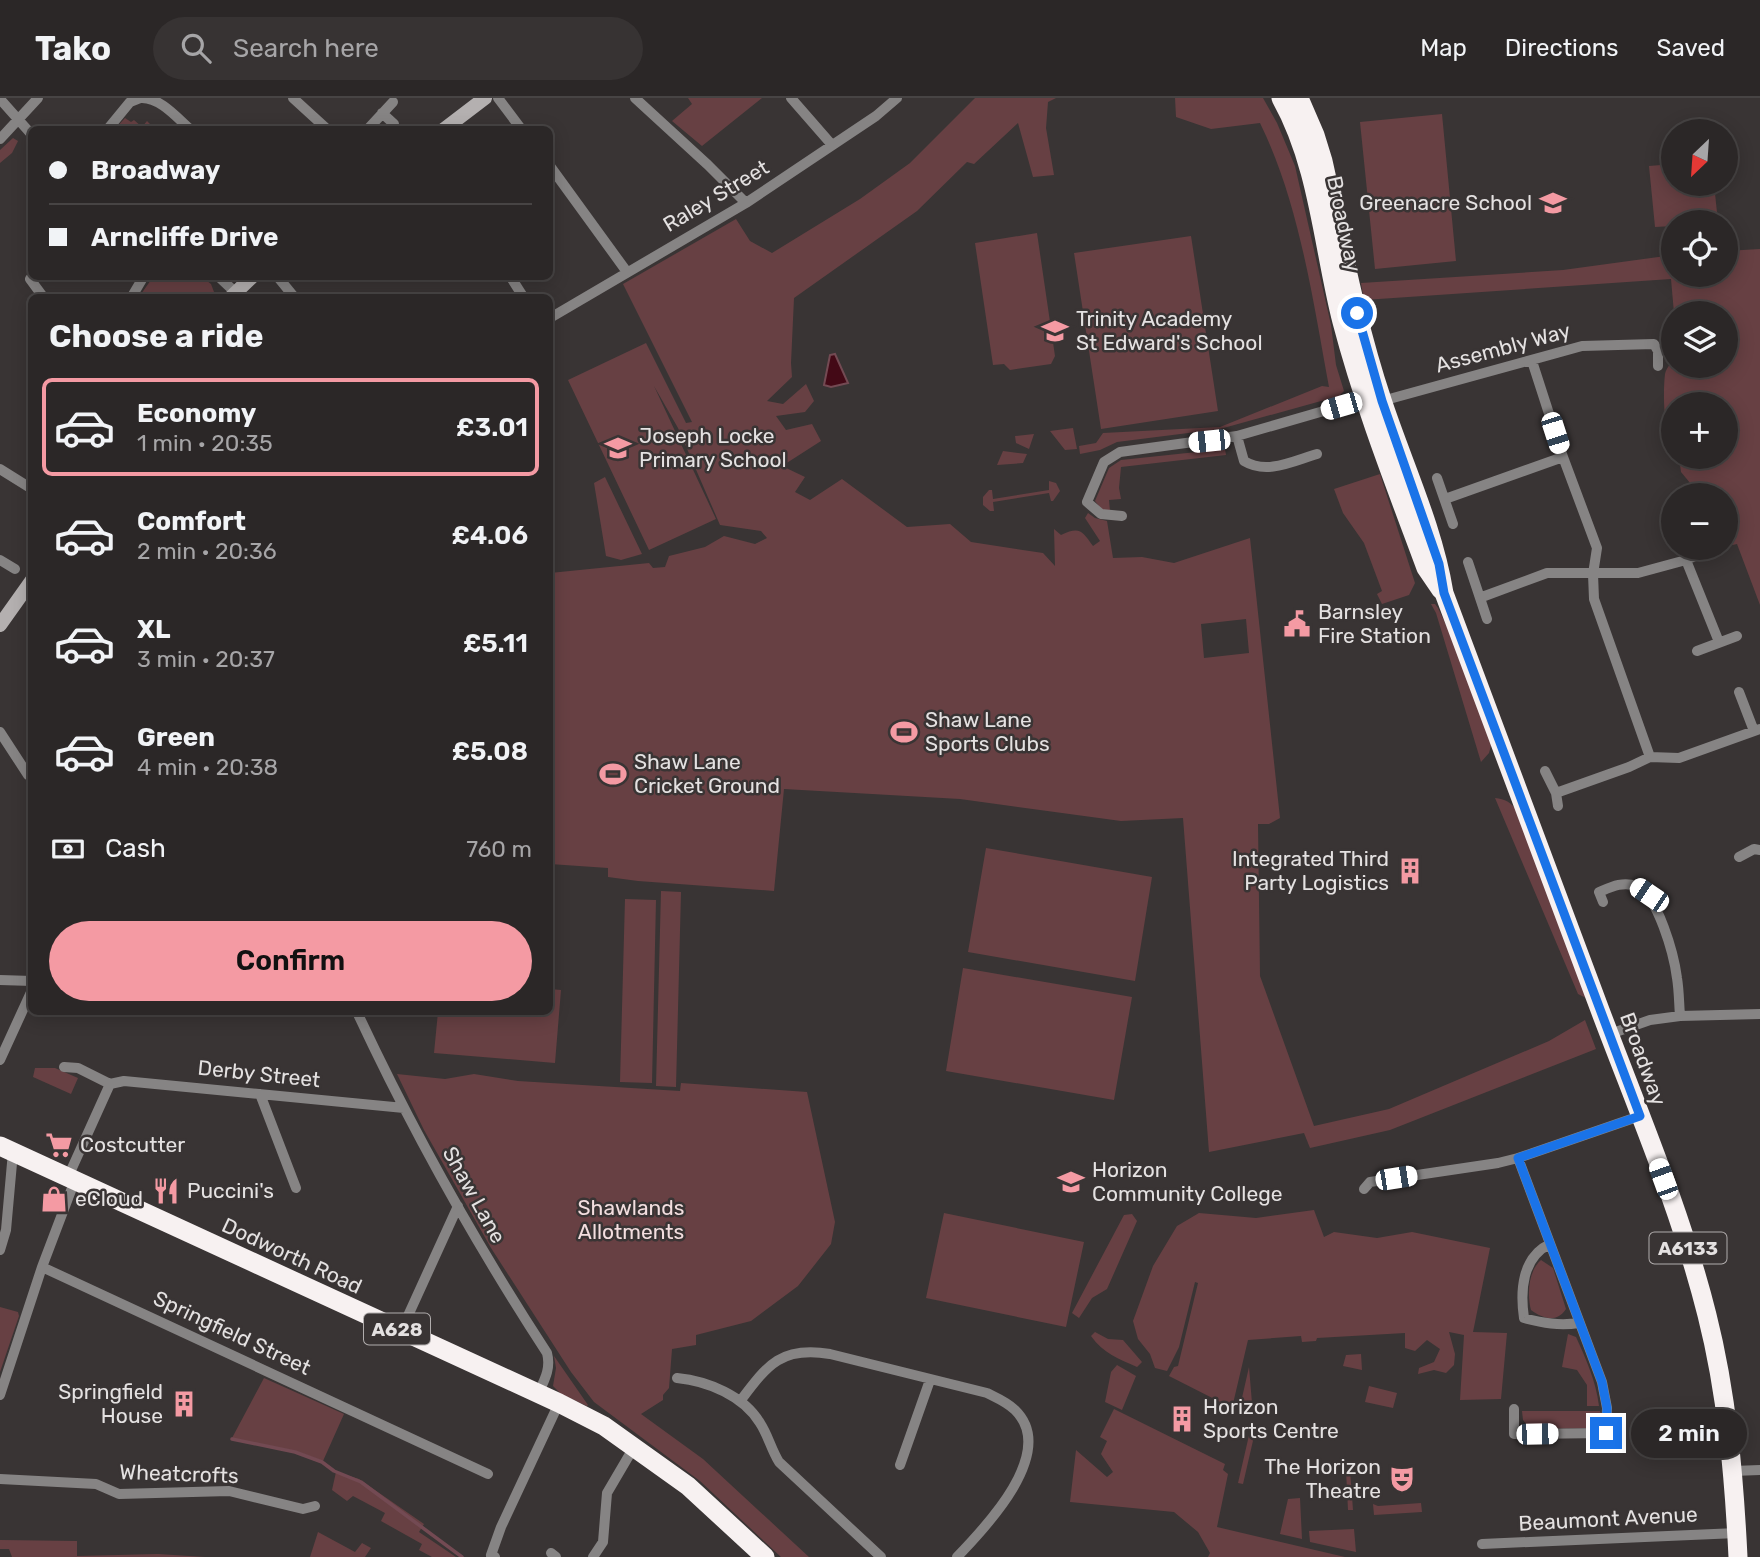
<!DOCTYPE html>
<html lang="en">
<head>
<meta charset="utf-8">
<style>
  body { margin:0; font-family:Rubik,sans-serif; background:#373333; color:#f1f3f6; height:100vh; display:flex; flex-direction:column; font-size:26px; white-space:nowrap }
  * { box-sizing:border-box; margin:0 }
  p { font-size:23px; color:#a6a5a7 }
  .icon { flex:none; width:38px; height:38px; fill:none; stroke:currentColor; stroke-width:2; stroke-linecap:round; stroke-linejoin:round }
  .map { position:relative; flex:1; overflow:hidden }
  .drawer { position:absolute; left:28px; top:196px; width:525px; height:721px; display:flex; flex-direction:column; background:#2b2727; border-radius:10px; box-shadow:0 4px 18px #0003,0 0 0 2px #474444 }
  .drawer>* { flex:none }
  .top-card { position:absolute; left:28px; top:28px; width:525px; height:154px; border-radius:10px; box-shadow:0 4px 18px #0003,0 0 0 2px #474444; display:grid; align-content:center; height:154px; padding:0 21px; background:#2b2727 }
  .needle { width:46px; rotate:205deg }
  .buttons { position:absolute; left:1661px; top:21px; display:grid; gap:14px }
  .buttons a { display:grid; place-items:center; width:77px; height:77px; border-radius:50%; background:#2b2727; box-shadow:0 4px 18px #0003,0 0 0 2px #474444; font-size:35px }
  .end { position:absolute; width:32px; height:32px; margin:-16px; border:9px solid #1a73e8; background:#fff; box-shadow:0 0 0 4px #fff }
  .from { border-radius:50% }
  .bubble { position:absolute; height:49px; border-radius:24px; background:#2b2727; box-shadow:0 4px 18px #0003,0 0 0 2px #474444; font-size:23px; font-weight:600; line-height:49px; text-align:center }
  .car { position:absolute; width:21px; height:42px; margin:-21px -10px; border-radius:9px; box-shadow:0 0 5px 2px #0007; background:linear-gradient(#fff 24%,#345 0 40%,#fff 0 76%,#345 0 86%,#fff 0) }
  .top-card b { display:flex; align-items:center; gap:24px; height:66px; font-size:26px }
  .top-card b+b { border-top:2px solid #474444 }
  .top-card i { width:18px; height:18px; background:#f1f3f6 }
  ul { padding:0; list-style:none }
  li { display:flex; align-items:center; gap:21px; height:98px; margin:0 14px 10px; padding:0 7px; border:4px solid transparent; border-radius:10px }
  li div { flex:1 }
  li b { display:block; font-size:26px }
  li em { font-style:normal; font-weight:600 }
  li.on { border-color:#f49aa3 }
  li>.icon { width:63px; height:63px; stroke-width:1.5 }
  h2 { padding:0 21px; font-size:32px; line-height:84px }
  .pay { display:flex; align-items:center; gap:18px; height:77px; padding:0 21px; font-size:26px }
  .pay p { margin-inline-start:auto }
  .cta { display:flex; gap:14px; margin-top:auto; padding:14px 21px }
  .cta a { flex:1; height:80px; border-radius:42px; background:#f49aa3; color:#111; font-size:28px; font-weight:600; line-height:80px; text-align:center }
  header { display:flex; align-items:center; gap:42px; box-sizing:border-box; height:98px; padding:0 35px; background:#2b2727; border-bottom:2px solid #474444 }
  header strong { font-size:33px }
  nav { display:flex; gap:38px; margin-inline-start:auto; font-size:24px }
  .search { width:490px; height:63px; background:#373333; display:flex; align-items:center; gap:18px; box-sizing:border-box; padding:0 24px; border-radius:38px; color:#a6a5a7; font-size:26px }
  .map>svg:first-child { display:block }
  .green { fill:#674043; fill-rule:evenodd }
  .water { fill:#430916; stroke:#734a53; stroke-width:2 }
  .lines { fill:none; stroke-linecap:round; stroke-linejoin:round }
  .stream { stroke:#734a53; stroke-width:3.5 }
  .street { stroke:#868484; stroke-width:10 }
  .secondary { stroke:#b4b0b0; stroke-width:14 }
  .highway { stroke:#f7f1f1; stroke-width:19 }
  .route { stroke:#1a73e8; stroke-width:9 }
  .labels { text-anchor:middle; stroke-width:5; stroke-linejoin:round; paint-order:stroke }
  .shield { fill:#393434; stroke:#b1adad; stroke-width:2 }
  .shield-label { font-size:19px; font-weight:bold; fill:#e4e1e1 }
  .street-label { font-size:21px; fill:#e4e1e1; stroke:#393434 }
  .poi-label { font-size:21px; fill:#e4e1e1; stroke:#393434; text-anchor:start }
  .park-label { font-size:21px; fill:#f3dedf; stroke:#393434 }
</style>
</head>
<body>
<header>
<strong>Tako</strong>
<div class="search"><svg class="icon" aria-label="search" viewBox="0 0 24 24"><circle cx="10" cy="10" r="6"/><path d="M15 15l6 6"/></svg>Search here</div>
<nav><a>Map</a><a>Directions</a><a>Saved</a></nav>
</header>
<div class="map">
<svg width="1760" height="1459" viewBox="0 0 1760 1459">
  <rect width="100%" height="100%" fill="#393434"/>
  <path class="green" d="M688 0H762L702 48 672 23 692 6Z
    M975 0H1056L1048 4 1046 30 1054 77 1033 79 1018 25 974 66 967 64 917 113 794 200 791 265 792 279 767 303 783 306 806 286 814 303 805 314 776 318 786 332 812 326 821 343 782 368 805 379 795 394 810 402 842 381 907 429 950 426 971 444 1043 455 1055 468 1054 431 1061 437C1080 428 1082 433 1093 448L1100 443 1085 420 1088 415 1095 420 1107 423 1113 460 1142 459 1174 465 1250 440 1280 720 1269 726H1258L1260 878 1314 1028 1389 1011 1549 943 1585 922 1596 951 1390 1032 1310 1050 1304 1035 1209 1054 1183 720 1121 723 960 701 784 691 774 793 638 783 608 779V770L550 766V475L649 465 653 470 665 469 669 458 705 449 724 438 755 446 767 440 761 433 720 427 678 330 654 288 716 421 649 452 568 282 646 245 686 325 692 324 623 186 736 121 750 143 772 155 860 101 910 65ZM1246 521 1249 555 1204 560 1201 526Z
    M1175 0H1263L1277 25 1295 68 1331 227 1336 267 1344 293 1339 298 1220 331 1117 344 1100 352 1080 356 1079 348 1096 345 1103 335 1220 329 1322 288 1329 289C1313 202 1299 104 1260 25L1211 31 1176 19Z
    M1442 16 1456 163 1375 171 1360 24Z
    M125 20 131 24 134 22 142 29 147 23 152 28 149 31H115Z
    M13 40 18 43 12 55 0 65V52Z
    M1673 66V86H1714L1718 124H1673V128L1655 129 1649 68Z
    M1037 135 1055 258 1051 266 1010 272 1004 266 993 267 975 145Z
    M1191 138 1218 313 1101 331 1074 155Z
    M1760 151V507L1737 446 1728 448 1726 441V397H1700L1681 374 1679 359H1726V306H1673V347C1663 332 1663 294 1665 276 1666 271 1670 266 1673 262V268H1726V215H1674L1671 181 1364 202 1361 185 1563 172 1673 157V177H1726V153Z
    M153 179H202L211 186 214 194 211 199H139Z
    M1073 330 1077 351 1065 352 1050 333Z
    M1034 336 1029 351 1016 345 1015 338Z
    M1225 351 1226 357 1121 369 1119 390 1121 401 1109 402 1110 413H1103L1095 403 1109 370 1121 362Z
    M1003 353 1027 356 1023 365 997 367Z
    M1380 376 1415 485 1409 497 1382 506 1377 496 1382 493 1364 445 1343 415 1334 391Z
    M605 379 642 456 621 462 606 458 594 385Z
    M1049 383 1056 385 1060 393 1053 403H1051L1049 395 993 404 994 413H990L983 407V399L989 392H992L993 401 1049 392Z
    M1431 506H1435L1438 510 1455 546 1492 644 1489 655 1481 664 1436 515Z
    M1495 700C1505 701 1511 704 1517 713L1590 902 1578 896Z
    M986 750 1152 779 1135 883 968 854Z
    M661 793 681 794 676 989 656 988Z
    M625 801 656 802 652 985 620 984Z
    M963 870 1132 899 1114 1002 946 973Z
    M550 891 561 892 555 965 434 955 438 914H550Z
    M35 970H55L78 980 71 996 33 979Z
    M397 976 445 981 474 976 518 983 680 993 681 985 807 994 835 1124 831 1146 798 1188 751 1223 696 1237V1247L672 1251 669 1290 663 1297V1302L641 1316 703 1361 809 1459H781L700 1383 594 1304 571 1274 491 1150 424 1032Z
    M1314 1112 1324 1139 1334 1134 1377 1140 1412 1134 1490 1150 1473 1234 1507 1235 1501 1301 1460 1302 1464 1237 1449 1234 1455 1256 1454 1267 1446 1275 1434 1272 1418 1276 1419 1270 1434 1264 1440 1251 1427 1242 1415 1253 1405 1250V1235L1317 1240 1316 1243 1302 1244 1301 1238 1248 1242 1232 1310 1169 1278 1174 1269 1178 1268 1198 1185 1195 1184 1179 1249 1167 1273 1155 1270 1150 1256 1138 1241 1133 1223 1153 1168 1177 1128 1199 1115 1256 1120Z
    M944 1115 1084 1144 1066 1229 926 1200Z
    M1132 1116 1137 1123 1107 1191 1092 1200 1079 1220 1072 1215 1124 1117Z
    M1541 1162 1553 1170 1566 1211C1557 1225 1543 1221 1531 1212 1527 1197 1528 1173 1541 1162Z
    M0 1209 18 1214 19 1218 0 1274Z
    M1095 1234 1108 1241 1123 1242 1142 1264 1137 1269C1119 1261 1103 1255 1091 1238Z
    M1568 1236 1576 1239C1586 1261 1596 1283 1599 1308H1587V1287L1577 1272 1562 1269Z
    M1361 1256 1362 1272 1343 1268 1346 1257Z
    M554 1258 588 1307 587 1308 561 1296 553 1288 556 1270Z
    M1117 1267 1136 1278 1122 1312 1105 1304 1111 1274Z
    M1249 1269 1253 1317 1239 1313Z
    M264 1280 344 1316 323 1363 296 1353 232 1340Z
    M1369 1288 1397 1295 1393 1310 1365 1304Z
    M1114 1311 1225 1366 1223 1372 1228 1376 1217 1429 1345 1459H1208L1210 1455 1198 1434 1174 1414 1070 1404 1076 1352 1107 1379 1113 1374 1101 1356 1107 1343 1100 1339Z
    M1522 1313H1600C1604 1322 1599 1325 1593 1330L1530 1331 1523 1322Z
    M1250 1333 1255 1334 1243 1386 1238 1385Z
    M1346 1372H1350L1353 1412H1348Z
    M336 1374 359 1381 424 1426 419 1434 456 1459H432L419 1452 422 1446 381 1423 385 1415 353 1398 347 1403 332 1392Z
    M1300 1400 1302 1441 1280 1436 1288 1401Z
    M1421 1405 1422 1414 1374 1417 1373 1406 1378 1408Z
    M1354 1431 1356 1454 1310 1444 1309 1433Z
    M318 1434 355 1454 362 1445 371 1450 365 1459H310Z
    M0 1442 77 1443V1458L158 1456 205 1459H12L9 1451H0Z"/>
  <path class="water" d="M835 256 848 285 831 289 824 287 830 257Z"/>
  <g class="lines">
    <path class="stream" d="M232 1341 295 1354 322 1364 334 1373 361 1384 462 1459"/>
    <path class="street" d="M142 0C161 0 177 20 191 32
      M293 0 328 32
      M498 0 522 32
      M635 0 708 67 746 105
      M791 0 832 47
      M0 1 32 37
      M382 15 394 26
      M107 32 130 4 140 0
      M367 32 393 4
      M0 41 38 0
      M550 68 627 174
      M32 178 30 181 44 200
      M218 178 235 194
      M277 178 295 200
      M510 178 524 200
      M131 200 144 178
      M396 200V199
      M550 220 746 105 876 18 897 0
      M1532 263 1563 359 1597 450 1593 476 1594 501 1650 659
      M1237 338 1244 363C1267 377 1293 363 1317 356
      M0 371 32 391
      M1437 380 1453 426
      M1445 401 1563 359
      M1122 418 1101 416 1087 404 1104 364 1120 354 1237 338 1341 308 1382 303 1582 248 1654 246 1658 253V268
      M0 462 15 471
      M1686 462 1719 544
      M1468 464 1487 521
      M1482 499 1547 475H1638L1686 462 1714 450
      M1697 553 1737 538
      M1739 594 1754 633
      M0 634 28 677 32 679
      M1545 673 1556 695 1558 708
      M1556 695 1629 669 1650 659 1679 660 1760 631
      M1739 759 1754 751 1760 752
      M1603 804 1599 794C1611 789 1623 783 1636 788 1658 797 1674 857 1677 880 1679 892 1679 905 1680 918
      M0 882 32 883
      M357 914C412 1032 476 1146 547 1255 551 1270 545 1281 538 1296
      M1610 936 1650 922 1680 918 1760 916
      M0 962 32 892
      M64 969 78 970 110 986
      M110 986 124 983 404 1010
      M260 996 296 1090
      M68 1079 110 986
      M75 1082 42 1169 488 1376
      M1364 1091 1370 1084 1498 1065 1518 1060 1640 1018
      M1550 1146C1522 1159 1520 1193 1524 1220 1543 1225 1559 1228 1579 1225
      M0 1152 6 1132 13 1054
      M401 1233 458 1108
      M677 1280C708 1283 744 1298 760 1325 768 1337 771 1351 779 1364L881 1459
      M0 1297 42 1169
      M741 1302C768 1266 782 1248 830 1256L987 1295C997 1300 1007 1304 1015 1312 1058 1354 986 1429 957 1459
      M1514 1311V1336L1606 1335 1607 1310 1602 1284 1518 1060
      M900 1367 930 1282
      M1733 1373 1760 1372
      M0 1381 96 1386 119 1396 229 1393 303 1411 315 1408
      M1482 1446 1737 1435
      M551 1455 556 1459
      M495 1459 491 1457 501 1429 559 1305
      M593 1459 603 1444 607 1395 634 1349"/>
    <path class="secondary" d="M443 32 485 0
      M230 200 253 178
      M0 527 32 482"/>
    <path class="highway" d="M1281 0C1319 68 1323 150 1342 224 1364 308 1396 389 1426 470L1441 492
      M1299 0 1315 37 1323 63C1341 143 1356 224 1382 302 1403 366 1433 428 1444 495 1495 634 1549 773 1600 912 1638 1013 1681 1113 1707 1217 1727 1296 1734 1378 1738 1459
      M0 1048 559 1305 604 1328 688 1388 765 1459"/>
  </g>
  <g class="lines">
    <path class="route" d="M1357 215 1382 303 1439 466 1444 495 1640 1018 1518 1060 1602 1284 1607 1310 1606 1335"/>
  </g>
  <defs>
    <g id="school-bare" transform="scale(2.1)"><path d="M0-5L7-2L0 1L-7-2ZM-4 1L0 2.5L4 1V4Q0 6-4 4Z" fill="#f49aa3" stroke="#393434" stroke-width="2.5" paint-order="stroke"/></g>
    <g id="civic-bare" transform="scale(2.1)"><path d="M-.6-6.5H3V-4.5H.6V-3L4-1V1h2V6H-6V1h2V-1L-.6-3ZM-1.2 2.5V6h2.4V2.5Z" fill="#f49aa3" stroke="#393434" stroke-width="2.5" paint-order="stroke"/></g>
    <g id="stadium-bare" transform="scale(2.1)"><path d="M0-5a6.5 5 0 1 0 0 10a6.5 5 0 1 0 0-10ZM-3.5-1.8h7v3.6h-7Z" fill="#f49aa3" stroke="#393434" stroke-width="2.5" paint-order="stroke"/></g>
    <g id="building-bare" transform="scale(2.1)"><path d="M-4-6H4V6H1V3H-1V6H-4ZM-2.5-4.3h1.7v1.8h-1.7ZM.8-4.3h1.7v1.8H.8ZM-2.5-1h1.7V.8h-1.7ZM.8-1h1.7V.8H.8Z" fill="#f49aa3" stroke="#393434" stroke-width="2.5" paint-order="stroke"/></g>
    <g id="supermarket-bare" transform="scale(2.1)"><path d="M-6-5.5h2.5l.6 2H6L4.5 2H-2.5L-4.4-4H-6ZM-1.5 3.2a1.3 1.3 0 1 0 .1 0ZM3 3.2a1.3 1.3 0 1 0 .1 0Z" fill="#f49aa3" stroke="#393434" stroke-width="2.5" paint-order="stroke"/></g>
    <g id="restaurant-bare" transform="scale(2.1)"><path d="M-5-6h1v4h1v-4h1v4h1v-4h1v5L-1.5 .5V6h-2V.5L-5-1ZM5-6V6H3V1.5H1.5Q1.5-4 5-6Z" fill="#f49aa3" stroke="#393434" stroke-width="2.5" paint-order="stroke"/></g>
    <g id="shop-bare" transform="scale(2.1)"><path d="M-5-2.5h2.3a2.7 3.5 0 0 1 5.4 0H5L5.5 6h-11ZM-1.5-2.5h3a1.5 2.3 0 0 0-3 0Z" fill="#f49aa3" stroke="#393434" stroke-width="2.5" paint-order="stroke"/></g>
    <g id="theatre-bare" transform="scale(2.1)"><path d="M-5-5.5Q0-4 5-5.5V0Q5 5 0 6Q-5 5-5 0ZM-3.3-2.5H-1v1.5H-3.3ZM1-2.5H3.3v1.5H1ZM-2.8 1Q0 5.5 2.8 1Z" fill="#f49aa3" stroke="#393434" stroke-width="2.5" paint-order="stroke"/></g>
  </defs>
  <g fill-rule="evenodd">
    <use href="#school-bare" x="1553" y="105"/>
    <use href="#school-bare" x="1055" y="233"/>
    <use href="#school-bare" x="618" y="350"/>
    <use href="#civic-bare" x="1297" y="526"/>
    <use href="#stadium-bare" x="904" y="634"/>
    <use href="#stadium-bare" x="613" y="676"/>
    <use href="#building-bare" x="1410" y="773"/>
    <use href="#supermarket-bare" x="59" y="1047"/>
    <use href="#school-bare" x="1071" y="1084"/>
    <use href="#restaurant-bare" x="166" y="1093"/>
    <use href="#shop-bare" x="54" y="1101"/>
    <use href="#building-bare" x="184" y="1306"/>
    <use href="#building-bare" x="1182" y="1321"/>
    <use href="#theatre-bare" x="1402" y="1381"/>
  </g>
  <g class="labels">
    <g class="shield">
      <rect x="1649.5" y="1134.5" width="77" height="31" rx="5"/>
      <rect x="364" y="1215.5" width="66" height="31" rx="5"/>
    </g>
    <g class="shield-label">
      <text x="1688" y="1157">A6133</text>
      <text x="397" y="1238">A628</text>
    </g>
    <g class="street-label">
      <text transform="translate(716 98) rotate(-31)" y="7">Raley Street</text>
      <text transform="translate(1344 126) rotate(78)" y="7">Broadway</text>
      <text transform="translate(1503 250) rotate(-15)" y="7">Assembly Way</text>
      <text transform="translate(1643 961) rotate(70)" y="7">Broadway</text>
      <text transform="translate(259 976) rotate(6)" y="7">Derby Street</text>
      <text transform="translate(474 1097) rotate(61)" y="7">Shaw Lane</text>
      <text transform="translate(292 1158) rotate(25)" y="7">Dodworth Road</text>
      <text transform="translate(232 1235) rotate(25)" y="7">Springfield Street</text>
      <text transform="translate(179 1376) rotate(2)" y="7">Wheatcrofts</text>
      <text transform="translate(1608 1421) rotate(-3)" y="7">Beaumont Avenue</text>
    </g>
    <g class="poi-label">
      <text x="1532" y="112" text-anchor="end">Greenacre School</text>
      <text x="1076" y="228">Trinity Academy<tspan x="1076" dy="24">St Edward's School</tspan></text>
      <text x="639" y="345">Joseph Locke<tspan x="639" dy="24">Primary School</tspan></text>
      <text x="1318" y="521">Barnsley<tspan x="1318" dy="24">Fire Station</tspan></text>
      <text x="925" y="629">Shaw Lane<tspan x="925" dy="24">Sports Clubs</tspan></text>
      <text x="634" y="671">Shaw Lane<tspan x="634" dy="24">Cricket Ground</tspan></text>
      <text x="1389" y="768" text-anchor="end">Integrated Third<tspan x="1389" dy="24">Party Logistics</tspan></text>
      <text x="80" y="1054">Costcutter</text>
      <text x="1092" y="1079">Horizon<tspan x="1092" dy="24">Community College</tspan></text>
      <text x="187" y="1100">Puccini's</text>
      <text x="75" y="1108">eCloud</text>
      <text x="163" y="1301" text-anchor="end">Springfield<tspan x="163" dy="24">House</tspan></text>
      <text x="1203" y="1316">Horizon<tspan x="1203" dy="24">Sports Centre</tspan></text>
      <text x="1381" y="1376" text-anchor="end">The Horizon<tspan x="1381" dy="24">Theatre</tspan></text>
    </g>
    <g class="park-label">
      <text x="631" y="1117">Shawlands<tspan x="631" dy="24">Allotments</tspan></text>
    </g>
  </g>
</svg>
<div class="buttons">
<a><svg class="needle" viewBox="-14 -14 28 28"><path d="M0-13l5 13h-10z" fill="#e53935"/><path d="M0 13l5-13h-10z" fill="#a6a5a7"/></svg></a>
<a><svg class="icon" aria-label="locate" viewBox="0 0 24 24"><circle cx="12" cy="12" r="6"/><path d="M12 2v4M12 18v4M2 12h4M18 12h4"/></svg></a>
<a><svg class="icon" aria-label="layers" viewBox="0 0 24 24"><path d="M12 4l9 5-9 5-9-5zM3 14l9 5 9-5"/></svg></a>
<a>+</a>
<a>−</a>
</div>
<i class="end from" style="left:1357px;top:215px"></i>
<i class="end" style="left:1606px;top:1335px"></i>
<div class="bubble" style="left:1631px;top:1311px;width:116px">2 min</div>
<i class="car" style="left:1341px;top:308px;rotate:254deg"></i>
<i class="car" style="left:1555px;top:335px;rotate:162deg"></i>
<i class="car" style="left:1209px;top:343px;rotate:264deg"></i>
<i class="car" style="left:1649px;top:797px;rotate:304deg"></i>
<i class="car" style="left:1396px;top:1080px;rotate:81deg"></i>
<i class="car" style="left:1663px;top:1081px;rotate:340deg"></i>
<i class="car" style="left:1537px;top:1336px;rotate:89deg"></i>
<div class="top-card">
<b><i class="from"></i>Broadway</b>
<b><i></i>Arncliffe Drive</b>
</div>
<section class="drawer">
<h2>Choose a ride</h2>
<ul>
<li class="on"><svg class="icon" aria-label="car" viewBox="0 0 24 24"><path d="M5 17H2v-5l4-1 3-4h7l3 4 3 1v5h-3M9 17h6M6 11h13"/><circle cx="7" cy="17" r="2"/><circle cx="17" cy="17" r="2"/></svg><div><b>Economy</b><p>1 min · 20:35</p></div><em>£3.01</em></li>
<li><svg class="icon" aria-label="car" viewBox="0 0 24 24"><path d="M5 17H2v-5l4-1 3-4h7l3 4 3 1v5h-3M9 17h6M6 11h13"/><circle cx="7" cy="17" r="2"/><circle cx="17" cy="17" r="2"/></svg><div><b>Comfort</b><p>2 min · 20:36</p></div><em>£4.06</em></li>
<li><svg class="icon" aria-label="car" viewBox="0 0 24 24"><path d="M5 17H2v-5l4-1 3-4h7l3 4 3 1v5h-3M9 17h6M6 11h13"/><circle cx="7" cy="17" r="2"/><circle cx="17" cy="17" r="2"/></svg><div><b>XL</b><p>3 min · 20:37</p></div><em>£5.11</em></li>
<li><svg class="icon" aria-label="car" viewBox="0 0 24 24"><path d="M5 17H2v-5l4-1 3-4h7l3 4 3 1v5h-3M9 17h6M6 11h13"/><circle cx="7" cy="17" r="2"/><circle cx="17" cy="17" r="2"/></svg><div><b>Green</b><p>4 min · 20:38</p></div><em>£5.08</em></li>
</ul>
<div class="pay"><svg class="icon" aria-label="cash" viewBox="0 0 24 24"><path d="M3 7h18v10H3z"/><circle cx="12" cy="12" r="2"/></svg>Cash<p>760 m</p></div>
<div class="cta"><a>Confirm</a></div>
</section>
</div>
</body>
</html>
